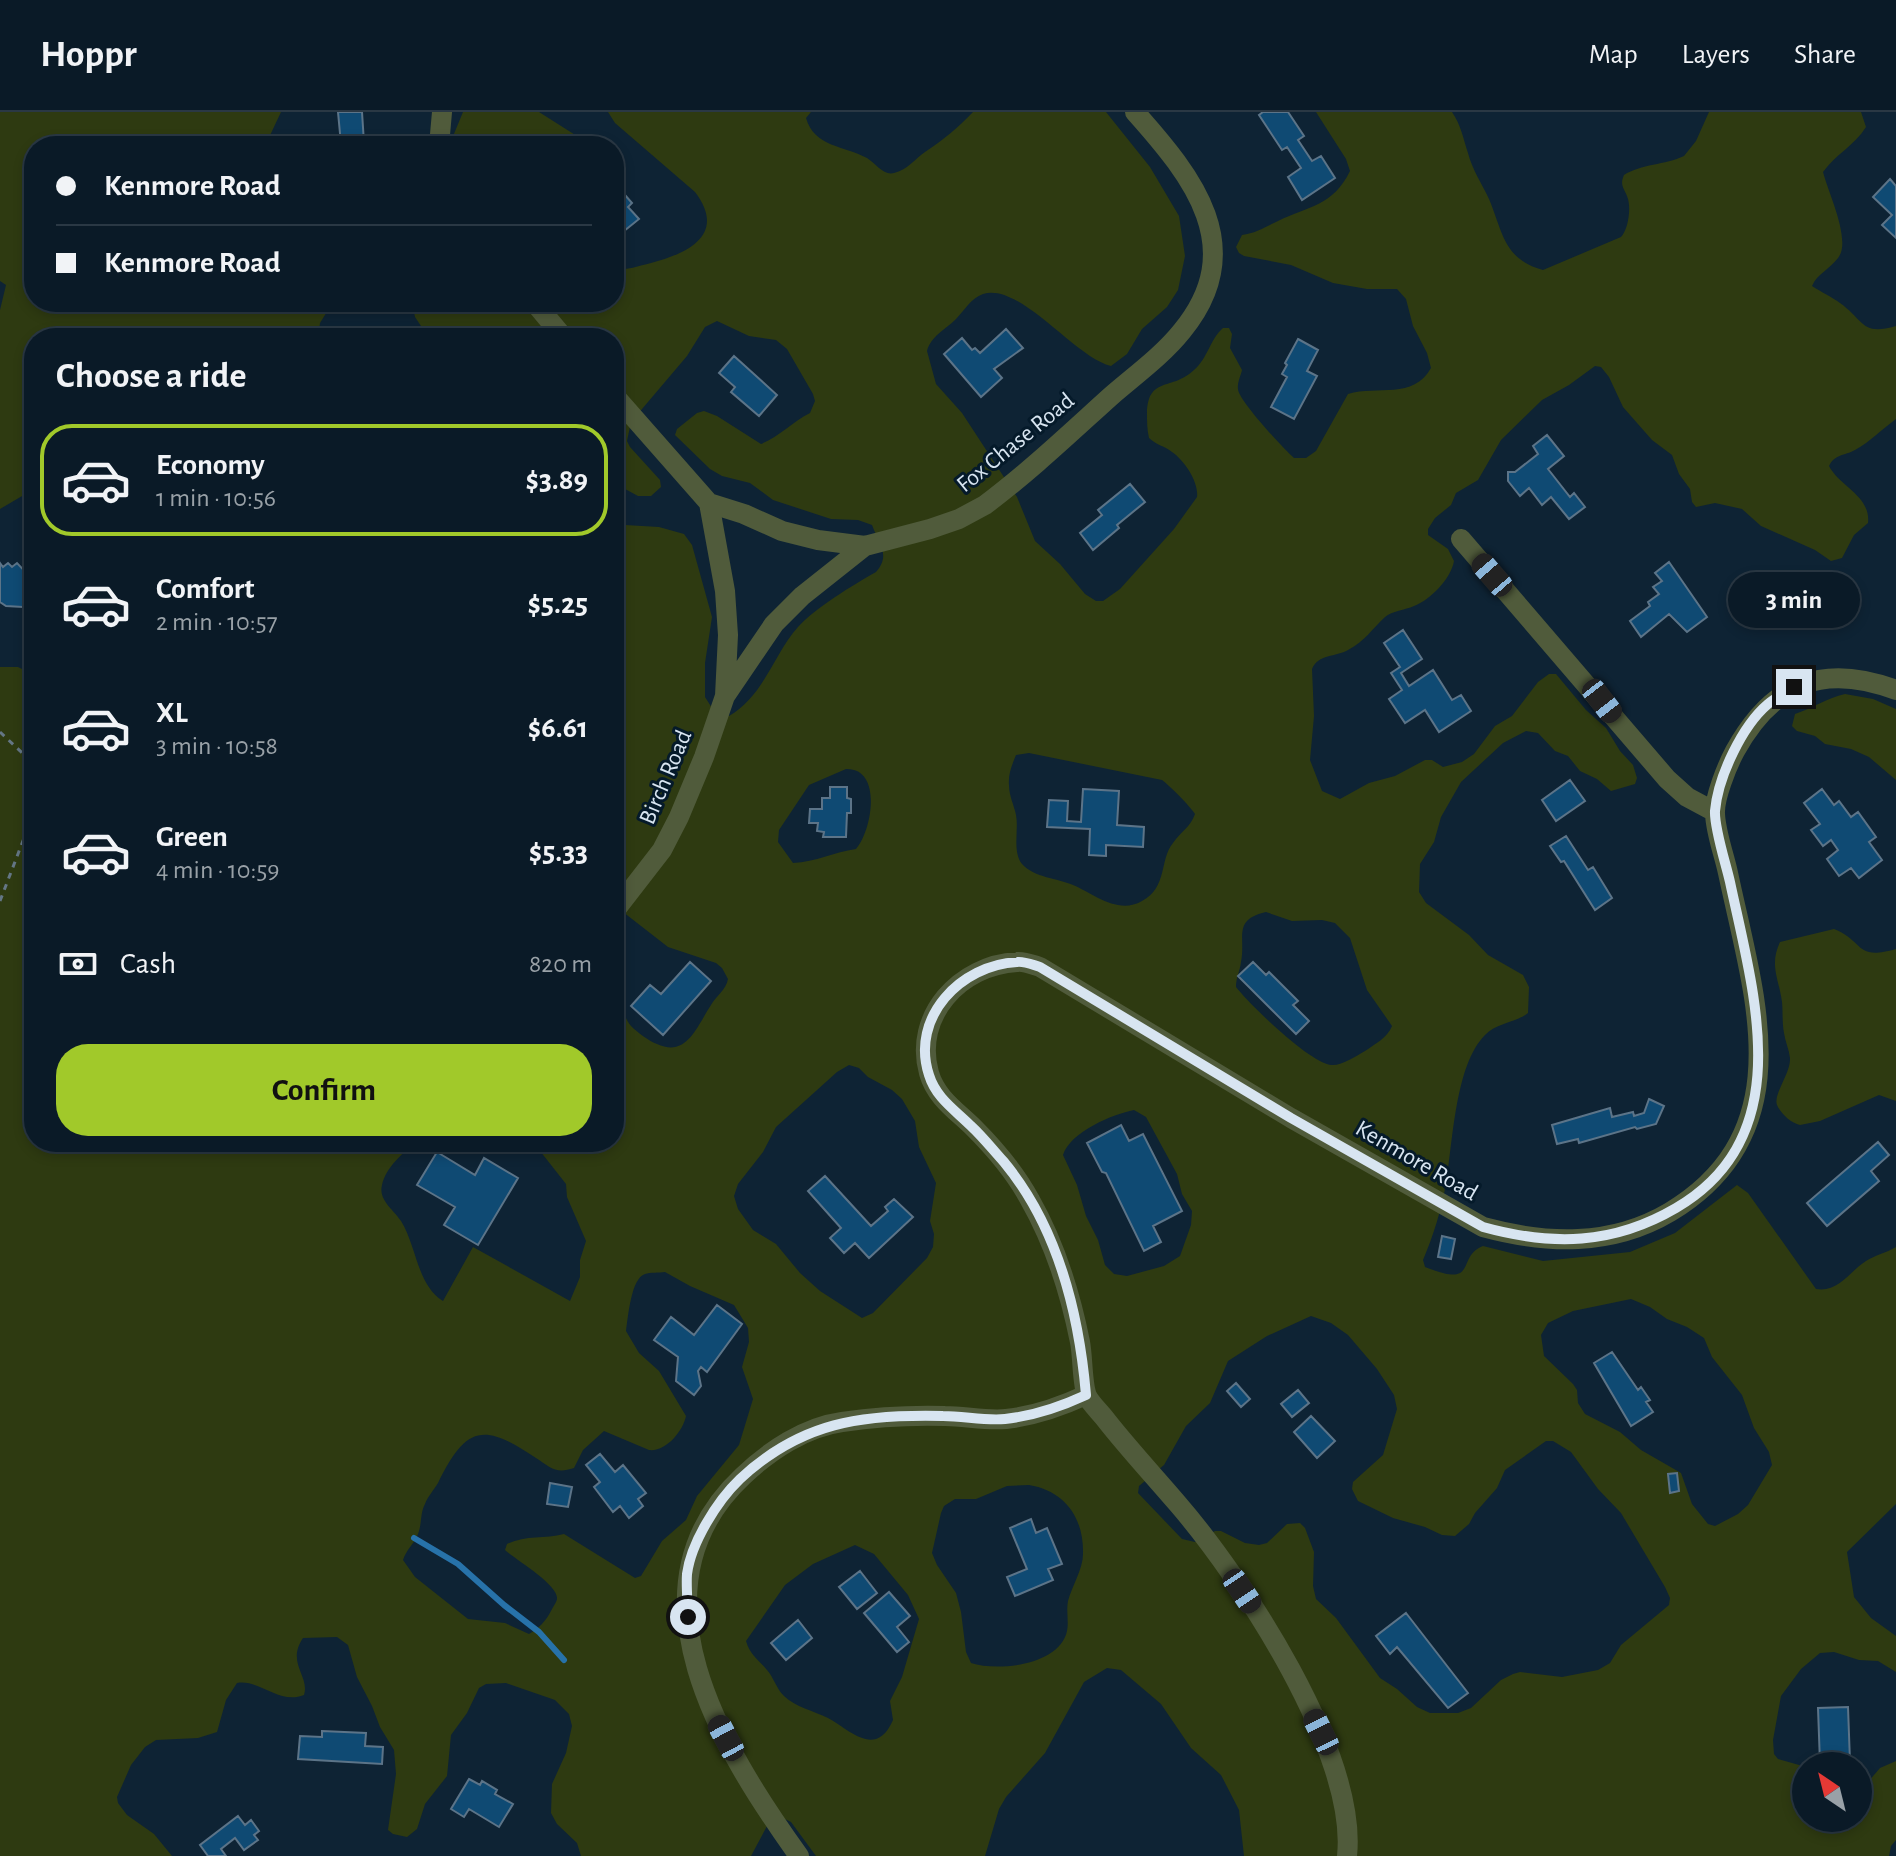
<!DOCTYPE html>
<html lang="en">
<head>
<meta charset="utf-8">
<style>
  body { margin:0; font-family:"Alegreya Sans",sans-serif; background:#13232f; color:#f1f3f6; height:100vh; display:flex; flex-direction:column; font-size:30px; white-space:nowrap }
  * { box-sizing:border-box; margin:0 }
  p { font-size:26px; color:#99a1a7 }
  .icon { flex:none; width:44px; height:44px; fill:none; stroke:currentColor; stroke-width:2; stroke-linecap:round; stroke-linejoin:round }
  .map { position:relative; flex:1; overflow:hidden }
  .side { position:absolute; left:24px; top:216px; width:600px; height:824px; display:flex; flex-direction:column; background:#0a1a27; border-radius:32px; box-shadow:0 4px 12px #0003,0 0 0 2px #2a3844 }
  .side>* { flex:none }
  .top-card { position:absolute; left:24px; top:24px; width:600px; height:176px; border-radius:32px; box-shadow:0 4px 12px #0003,0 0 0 2px #2a3844; display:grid; align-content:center; height:176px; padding:0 32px; background:#0a1a27 }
  .needle { width:52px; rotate:325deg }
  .buttons { position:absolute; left:1792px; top:1640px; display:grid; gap:16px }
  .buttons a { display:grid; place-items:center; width:80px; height:80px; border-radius:50%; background:#0a1a27; box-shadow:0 4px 12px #0003,0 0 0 2px #2a3844; font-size:40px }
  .end { position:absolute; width:36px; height:36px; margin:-18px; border:10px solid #d8e5f1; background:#111; box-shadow:0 0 0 4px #111 }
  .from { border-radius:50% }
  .bubble { position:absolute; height:56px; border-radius:28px; background:#0a1a27; box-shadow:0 4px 12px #0003,0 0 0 2px #2a3844; font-size:26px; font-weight:700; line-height:56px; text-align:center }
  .car { position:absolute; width:24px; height:48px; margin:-24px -12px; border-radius:10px; box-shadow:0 0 6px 2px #0007; background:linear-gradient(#222 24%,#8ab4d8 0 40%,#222 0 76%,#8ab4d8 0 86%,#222 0) }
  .top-card b { display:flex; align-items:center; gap:28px; height:76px; font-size:30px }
  .top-card b+b { border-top:2px solid #2a3844 }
  .top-card i { width:20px; height:20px; background:#f1f3f6 }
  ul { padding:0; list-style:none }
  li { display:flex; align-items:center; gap:24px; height:112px; margin:0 16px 12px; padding:0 16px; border:4px solid transparent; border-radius:32px }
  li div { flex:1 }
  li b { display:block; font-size:30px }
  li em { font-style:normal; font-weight:700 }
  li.selected { border-color:#a1c92a }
  li>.icon { width:72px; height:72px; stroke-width:1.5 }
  h2 { padding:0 32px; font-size:36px; line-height:96px }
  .pay { display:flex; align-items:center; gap:20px; height:88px; padding:0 32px; font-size:30px }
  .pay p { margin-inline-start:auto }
  .cta { display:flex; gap:16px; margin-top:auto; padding:16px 32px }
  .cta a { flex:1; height:92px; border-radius:32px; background:#a1c92a; color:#111; font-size:32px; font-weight:700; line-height:92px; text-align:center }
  header { display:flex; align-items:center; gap:48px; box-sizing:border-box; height:112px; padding:0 40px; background:#0a1a27; border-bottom:2px solid #2a3844 }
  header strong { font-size:38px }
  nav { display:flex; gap:44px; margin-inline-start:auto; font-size:28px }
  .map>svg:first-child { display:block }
  .green { fill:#2e3a11; fill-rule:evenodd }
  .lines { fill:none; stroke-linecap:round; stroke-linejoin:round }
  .stream { stroke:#2772a9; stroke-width:6 }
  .building { fill:#0f4a73; stroke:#5c7488; stroke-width:2 }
  .path { stroke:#647685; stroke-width:3; stroke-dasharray:6 6; stroke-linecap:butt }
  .street { stroke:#505b3b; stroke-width:20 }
  .route { stroke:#d8e5f1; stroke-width:10 }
  .labels { text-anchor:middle; stroke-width:6; stroke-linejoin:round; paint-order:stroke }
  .street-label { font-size:24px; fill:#d8e5f1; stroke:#051a2a }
</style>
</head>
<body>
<header>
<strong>Hoppr</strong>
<nav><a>Map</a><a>Layers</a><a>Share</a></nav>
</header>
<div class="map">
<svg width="1896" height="1744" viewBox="0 0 1896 1744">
  <rect width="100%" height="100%" fill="#0e2334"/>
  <path class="green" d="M0 0H281L265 34H34V190H333L320 211 318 226H34V377L0 397V198L6 173 0 169Z
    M463 0H539L580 26 577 34H449Z
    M608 0H811L806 6C814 35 845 34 867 46 875 51 884 64 894 61 907 58 915 47 925 40 943 28 958 16 973 0H1106L1150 55 1179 104 1185 144 1178 178 1167 195 1142 217 1127 242 1111 254C1075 246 1020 170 983 182 971 186 964 199 956 207 945 218 931 224 927 239L936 272 962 301 1017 385 1035 429 1060 452 1085 482 1096 489H1103L1120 477 1174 417 1197 385C1199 370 1184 348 1172 340 1165 334 1156 333 1149 326 1147 318 1147 309 1147 301 1148 264 1172 279 1194 258 1208 246 1210 227 1223 216H1229L1232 222 1230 236 1242 258C1241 263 1237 271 1238 277 1238 288 1284 337 1294 346H1306L1316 339 1348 282C1378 273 1413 288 1431 256L1427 241 1413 214 1406 187 1397 177H1367L1333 171 1291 153 1244 144 1239 141 1236 135 1242 123C1256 121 1265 115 1278 109 1309 94 1333 94 1350 59L1346 47 1316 0H1452C1461 13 1463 26 1468 41 1472 57 1482 72 1489 87 1503 120 1503 147 1543 158L1621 125C1628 118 1631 98 1628 87 1625 77 1619 74 1624 63 1641 52 1665 53 1684 44L1696 29 1709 0H1861L1866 15C1854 34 1836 42 1823 60 1828 80 1852 129 1838 146 1830 157 1817 162 1812 174 1821 180 1832 185 1840 191 1865 209 1861 224 1896 214V307C1882 317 1870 330 1855 338 1844 344 1835 342 1829 354 1840 375 1871 384 1868 411L1854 423 1842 446 1831 449 1815 438 1761 414 1742 397 1715 391 1696 395 1692 390 1690 377 1679 362 1672 343 1652 328 1623 295 1609 265 1601 255 1595 254 1569 273 1542 288 1501 328 1478 368 1456 381 1451 393 1435 406 1428 417V423L1448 437 1454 449C1451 467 1430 488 1414 494 1405 498 1392 499 1385 505 1372 517 1365 529 1348 538 1336 545 1318 542 1312 557L1314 604 1310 648 1322 679 1340 687 1369 671 1395 664 1425 648H1432L1443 655 1462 650 1474 642 1495 614 1512 604 1538 570 1549 562H1556L1586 598 1606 616 1620 639 1633 653 1637 666 1635 672 1611 679 1597 667 1580 659 1568 644 1555 639 1538 621 1526 619 1503 631 1461 670 1441 705 1434 730 1420 752 1419 780 1426 791 1469 823 1488 843 1523 863 1529 875 1528 901C1515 911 1496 911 1485 923 1455 953 1453 1030 1446 1071 1442 1096 1433 1125 1423 1148L1425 1155C1480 1177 1455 1145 1483 1134L1543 1149 1630 1140 1675 1121 1737 1073 1748 1081 1816 1177C1838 1181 1850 1159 1866 1149 1875 1143 1886 1141 1896 1135V1392L1847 1440 1854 1485 1871 1506 1896 1524V1560L1878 1549 1859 1548 1834 1540 1820 1541 1801 1557 1781 1584 1773 1628 1774 1642 1778 1647 1806 1655V1706H1858V1678L1862 1677 1880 1656 1896 1649V1728L1891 1734 1889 1744H1244L1239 1698 1221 1663 1191 1636 1161 1592 1121 1558 1107 1556 1084 1570 1045 1641 1006 1685 999 1697 985 1744H816L791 1710 785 1707 767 1714 751 1744H581L577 1731 557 1712 551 1701 552 1672 566 1641 572 1614 569 1602 555 1588 506 1571 486 1572 479 1576 467 1601 451 1623 447 1664 425 1692 417 1717 407 1725 393 1722 388 1718 396 1662 394 1638 380 1615 372 1594 357 1565 348 1533 337 1525 303 1526C286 1551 310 1564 304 1583 279 1593 260 1567 237 1571L226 1588 217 1620 198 1626 156 1628 145 1635 131 1653 117 1685 118 1691 127 1703 154 1722 172 1744H0V555H18L34 563V1030H416C403 1041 386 1055 382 1073 378 1088 394 1098 401 1109 417 1135 417 1173 443 1189L473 1135 570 1189 580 1165V1148L586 1129 567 1085 566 1072 533 1030H614V867C622 881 620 901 631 914 638 921 649 929 657 932 687 946 697 914 711 893 716 884 726 878 728 867L722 856 716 851 668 835 614 793V460L621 437 614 427V414L625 413 659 415 684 422 692 433 712 505 705 551V585L712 596 729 604C764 584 773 543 798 515 815 496 853 473 876 460 891 443 879 432 872 413L858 408 831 407 773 388 750 371 722 364 710 357 675 323 677 317 697 301 704 299 717 304 761 332C779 325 792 310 810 301L815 289 813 282 787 237 776 228 749 224 717 209 705 215 687 244 631 310 627 329 630 335 660 368 661 375 651 384H638L614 371V226H429L415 205 412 190H614V158C627 158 639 154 651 151 689 141 727 122 695 80L615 11ZM1029 641 1162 668C1170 674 1190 694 1195 702 1190 716 1181 719 1173 731 1159 748 1168 775 1142 789 1118 803 1094 782 1073 773 1057 766 1035 766 1022 752 1012 739 1019 718 1016 703 1014 693 1009 684 1009 673 1008 662 1012 653 1016 643ZM846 657C883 656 872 719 856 737 834 740 816 750 793 751L778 730 779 718 809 673ZM1266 800 1292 809 1322 808 1335 811 1350 826 1367 878 1392 914C1388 925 1374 933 1365 939 1356 944 1342 954 1331 953 1309 950 1250 893 1236 875 1236 865 1240 859 1241 850 1246 825 1232 808 1266 800ZM849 953 859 956 868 965 892 978 902 987 915 1009 919 1035 936 1071 930 1109 934 1122 933 1135 927 1146 873 1201 862 1206 820 1179 800 1161 776 1132 753 1118 738 1097 734 1084 738 1072 763 1040 776 1015 837 960ZM1134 998 1146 1005 1177 1062 1182 1082 1192 1099 1191 1113 1180 1144 1164 1154 1127 1164 1114 1162 1105 1153 1098 1128 1086 1104 1077 1073 1063 1043C1070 1020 1113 1002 1134 998ZM665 1160 690 1174 734 1193 748 1216 749 1230 742 1255 753 1287 739 1333 697 1384 686 1408 662 1429 641 1464 635 1466 564 1422C545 1427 525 1423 507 1432L505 1438C516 1448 559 1473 557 1487 557 1489 552 1497 551 1499 545 1510 539 1516 529 1522L505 1511 468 1507 415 1465 403 1448C406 1438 414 1432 418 1422 422 1412 420 1401 425 1392 428 1384 434 1378 438 1371 466 1314 483 1310 536 1346 551 1356 556 1362 574 1356L583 1338 604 1319 649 1338C666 1340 683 1319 686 1304L659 1259 639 1241 626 1219C628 1206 631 1166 645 1162 650 1160 659 1161 665 1160ZM1631 1187 1650 1195 1667 1207 1687 1215 1704 1226 1712 1245 1742 1283 1754 1316 1769 1340 1772 1353 1748 1393 1738 1402 1715 1414 1708 1412 1692 1392 1681 1361 1641 1338 1620 1320 1585 1302 1578 1291 1577 1278 1573 1272 1544 1244 1541 1223 1548 1211 1573 1199ZM1311 1204 1331 1211 1348 1223 1377 1257 1394 1283 1397 1297 1383 1343 1353 1370 1352 1377 1358 1389 1393 1406 1425 1415 1442 1423 1455 1424 1469 1412 1475 1401 1497 1376 1505 1358 1546 1329H1553L1571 1340 1598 1377 1621 1401 1665 1475 1670 1486 1669 1493 1621 1533 1610 1551 1598 1558 1562 1565 1520 1560 1513 1562 1501 1568 1471 1596 1458 1601H1430L1417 1595 1397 1577 1380 1566 1336 1506 1316 1487 1313 1474 1314 1440 1305 1416 1300 1411 1287 1412 1267 1431 1259 1433 1245 1431 1221 1419H1215L1195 1430 1182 1427 1138 1381 1139 1374 1164 1353 1186 1314 1210 1291 1228 1249 1267 1224ZM1029 1373C1065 1379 1084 1406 1083 1442 1083 1457 1072 1474 1068 1489 1066 1499 1069 1509 1067 1519 1060 1553 998 1560 971 1551L966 1540 961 1500 956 1481 937 1453 932 1441 941 1401 944 1394 955 1387H976L1007 1374ZM855 1433 874 1442 908 1483 919 1507 902 1565 890 1589 893 1608C876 1647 850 1618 828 1606 814 1599 795 1595 784 1584 776 1576 774 1566 767 1558 758 1547 750 1543 746 1529L785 1473 813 1452Z
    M1845 582 1873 587 1896 597V668L1869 645 1851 637 1825 632 1815 624 1797 619 1792 614 1795 602C1813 596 1827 586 1845 582Z
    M1834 817C1865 829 1854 849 1896 837V989L1879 983 1820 1009 1800 1013C1791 1011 1781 1002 1777 993 1773 982 1791 961 1790 946 1789 937 1785 929 1784 921 1782 911 1783 900 1782 890 1779 867 1769 853 1780 830Z"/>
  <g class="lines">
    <path class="stream" d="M414 1426 458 1452 504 1493 539 1520 564 1548"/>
  </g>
  <path class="building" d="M338 0H362L364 31 341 32Z
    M1263 0H1288L1304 24 1298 28 1312 49 1321 44 1335 66 1302 88 1288 65 1301 56 1287 35 1282 38 1259 3Z
    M1890 67 1896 74V126L1882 113 1892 103 1873 85Z
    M618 75 632 91 628 95 639 107 619 123 614 117V79Z
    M1006 217 1023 236 994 257 1002 266 981 285 944 242 962 226 972 238 975 236 980 241Z
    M1298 227 1318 238 1307 259 1317 264 1294 307 1271 295 1287 265 1282 262 1287 253 1285 251Z
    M734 244 777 283 759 304 731 280 735 275 719 261Z
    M1547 323 1564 344 1548 357 1570 385 1574 381 1585 395 1569 407 1551 385 1542 393 1529 376 1520 384 1508 369V360H1515L1538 342 1533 334Z
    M1130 372 1145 390 1117 413 1119 416 1093 438 1080 421 1102 403 1098 398Z
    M1669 450 1707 505 1687 520 1669 502 1641 525 1630 509 1650 494 1648 490 1659 482 1653 475 1662 469 1655 461Z
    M0 451 3 455 8 451 12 455 17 451 34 469V484L23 495 6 494 0 490Z
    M1403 518 1422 547 1401 561 1409 574 1433 558 1452 588 1461 583 1471 599 1439 620 1425 598 1405 611 1389 587 1402 578 1391 561 1400 555 1384 531Z
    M1570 668 1585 689 1556 709 1542 688Z
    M830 675H847V686L851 687V701H847L846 725H823L824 720 817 719 818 711H809L810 697H822V686H830Z
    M1083 677 1119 679 1117 713 1144 715 1143 735 1106 733V744L1089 743 1090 717 1047 715 1049 688 1068 689 1067 709 1081 710Z
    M1822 677 1834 693 1839 689 1851 705 1858 700 1876 725 1869 730 1882 748 1859 766 1851 756 1839 764 1827 747 1838 738 1831 728 1823 734 1811 718 1820 712 1804 691Z
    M1566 724 1588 758 1593 755 1612 786 1595 798 1564 749 1561 750 1550 734Z
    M690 850 711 869 663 923 631 894 650 873 661 882Z
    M1253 850 1266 863 1269 860 1298 889 1293 893 1309 909 1296 922 1238 864Z
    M1649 987 1664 994 1656 1012 1637 1017 1635 1015 1579 1031 1578 1027 1557 1032 1552 1013 1610 996 1612 1005 1633 1000 1634 1004 1644 1001Z
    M1121 1013 1129 1029 1143 1022 1182 1099 1153 1114 1161 1130 1144 1139 1106 1061 1102 1060 1087 1031Z
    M1878 1030 1889 1043 1871 1059 1879 1069 1827 1114 1807 1091Z
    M437 1040 475 1063 484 1046 518 1066 478 1133 444 1113 455 1095 417 1073Z
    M825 1064 871 1114 888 1099 885 1095 894 1087 913 1105 869 1146 855 1131 844 1141 830 1126 841 1116 808 1079Z
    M1442 1124 1455 1127 1451 1147 1438 1145Z
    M717 1193 742 1212 707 1260 701 1255 698 1259 701 1274 694 1283 676 1269 678 1245 654 1228 671 1205 694 1223Z
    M1612 1240 1638 1278 1641 1275 1650 1288 1646 1290 1653 1300 1631 1314 1594 1251Z
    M1236 1271 1250 1287 1241 1295 1227 1279Z
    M1298 1278 1309 1291 1292 1305 1281 1292Z
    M1311 1304 1335 1329 1317 1346 1294 1320Z
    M600 1342 615 1360 623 1353 646 1381 638 1387 643 1394 629 1406 620 1394 613 1400 594 1375 600 1370 586 1353Z
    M1677 1361 1679 1379 1670 1381 1668 1362Z
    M550 1371 572 1375 568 1395 547 1392Z
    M1031 1407 1036 1421 1047 1416 1062 1452 1048 1457 1053 1468 1015 1484 1007 1465 1027 1457 1010 1416Z
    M860 1459 877 1481 857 1497 839 1475Z
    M889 1480 910 1504 897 1515 909 1530 897 1540 864 1501Z
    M1406 1501 1468 1581 1448 1596 1397 1535 1390 1542 1376 1524Z
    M798 1508 812 1526 786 1548 771 1531Z
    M1848 1595 1850 1650 1820 1651 1818 1596Z
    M322 1619 366 1621 365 1634 383 1635 382 1652 298 1647 300 1624 322 1625Z
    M469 1667 480 1673 482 1669 497 1678 495 1682 513 1692 499 1715 469 1697 464 1705 451 1697Z
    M238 1704 245 1713 251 1708 259 1719 254 1723 258 1728 244 1738 235 1726 221 1737 226 1744H208L200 1733Z"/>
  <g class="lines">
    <path class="path" d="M0 620 34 652
      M0 789 34 700"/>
    <path class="street" d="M439 34 442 0
      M534 190 564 226
      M614 283 709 391 744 402 782 419 818 428 865 434 930 417 959 407 985 393C1029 360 1069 322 1110 285 1134 264 1162 244 1182 219 1250 136 1193 65 1135 0
      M1461 427 1667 667 1687 685 1715 700
      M725 584 774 512 802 484 865 434
      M614 800 662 738 679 705 704 645 725 584 728 523 725 479 709 391
      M799 1744C723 1638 622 1477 743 1364 769 1339 805 1315 842 1310 876 1305 911 1303 945 1304 965 1304 986 1309 1006 1307 1034 1304 1060 1295 1086 1283
      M1347 1744C1358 1642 1242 1466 1177 1391 1153 1363 1128 1336 1106 1308 1100 1300 1091 1292 1087 1284 1082 1272 1083 1245 1080 1230 1070 1180 1055 1132 1030 1088 1016 1062 995 1037 974 1016 957 999 936 986 929 961 913 904 960 853 1017 850 1024 849 1033 853 1040 855L1291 1006 1483 1115C1546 1132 1611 1135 1670 1100 1803 1020 1754 884 1728 761 1724 742 1716 722 1715 702 1714 686 1727 654 1735 639 1772 572 1822 550 1896 578"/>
  </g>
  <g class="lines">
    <path class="route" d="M688 1505C688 1492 686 1476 687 1462 691 1431 717 1389 740 1367 801 1310 862 1302 943 1304 964 1304 985 1309 1005 1307 1034 1304 1060 1295 1086 1283 1079 1201 1057 1114 1004 1050 993 1038 983 1025 971 1014 955 998 936 986 929 963 910 905 961 853 1017 850 1024 849 1033 853 1040 855L1291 1006 1483 1115C1552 1134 1613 1133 1676 1096 1799 1024 1754 883 1730 770 1726 752 1714 716 1715 699 1718 665 1742 614 1768 592 1776 585 1786 581 1794 575"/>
  </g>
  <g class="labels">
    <g class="street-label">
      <text transform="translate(1015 330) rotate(-39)" y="8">Fox Chase Road</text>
      <text transform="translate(665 665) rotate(-67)" y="8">Birch Road</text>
      <text transform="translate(1417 1048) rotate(30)" y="8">Kenmore Road</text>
    </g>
  </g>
</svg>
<div class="buttons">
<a><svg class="needle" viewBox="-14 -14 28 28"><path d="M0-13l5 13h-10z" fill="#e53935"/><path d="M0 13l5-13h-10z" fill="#99a1a7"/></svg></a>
</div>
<i class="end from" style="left:688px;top:1505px"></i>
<i class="end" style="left:1794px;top:575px"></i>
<div class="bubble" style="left:1728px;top:460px;width:132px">3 min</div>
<i class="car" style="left:1492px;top:463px;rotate:319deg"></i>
<i class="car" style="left:1602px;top:589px;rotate:142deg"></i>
<i class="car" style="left:1242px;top:1479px;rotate:146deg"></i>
<i class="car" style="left:1321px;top:1620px;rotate:334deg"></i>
<i class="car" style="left:726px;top:1626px;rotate:332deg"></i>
<div class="top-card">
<b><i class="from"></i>Kenmore Road</b>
<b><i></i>Kenmore Road</b>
</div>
<section class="side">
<h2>Choose a ride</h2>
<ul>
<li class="selected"><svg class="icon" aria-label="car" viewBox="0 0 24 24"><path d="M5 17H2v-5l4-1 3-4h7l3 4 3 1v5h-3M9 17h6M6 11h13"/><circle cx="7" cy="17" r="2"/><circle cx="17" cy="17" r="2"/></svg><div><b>Economy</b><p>1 min · 10:56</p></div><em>$3.89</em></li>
<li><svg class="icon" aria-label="car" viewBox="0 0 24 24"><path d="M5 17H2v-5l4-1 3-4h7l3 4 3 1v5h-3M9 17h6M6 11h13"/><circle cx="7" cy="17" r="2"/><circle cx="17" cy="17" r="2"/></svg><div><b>Comfort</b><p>2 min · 10:57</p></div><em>$5.25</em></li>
<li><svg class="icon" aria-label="car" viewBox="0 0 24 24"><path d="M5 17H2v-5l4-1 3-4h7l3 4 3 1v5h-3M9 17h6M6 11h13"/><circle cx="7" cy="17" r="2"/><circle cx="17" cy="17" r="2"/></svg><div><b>XL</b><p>3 min · 10:58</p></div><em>$6.61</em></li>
<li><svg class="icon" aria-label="car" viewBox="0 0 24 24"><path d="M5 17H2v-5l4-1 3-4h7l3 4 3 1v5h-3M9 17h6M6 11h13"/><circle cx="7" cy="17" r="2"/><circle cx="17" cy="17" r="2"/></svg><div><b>Green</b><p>4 min · 10:59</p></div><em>$5.33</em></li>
</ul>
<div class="pay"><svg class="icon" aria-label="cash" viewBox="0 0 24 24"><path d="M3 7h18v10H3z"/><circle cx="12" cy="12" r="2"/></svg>Cash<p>820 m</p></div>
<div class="cta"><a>Confirm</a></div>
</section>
</div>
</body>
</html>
